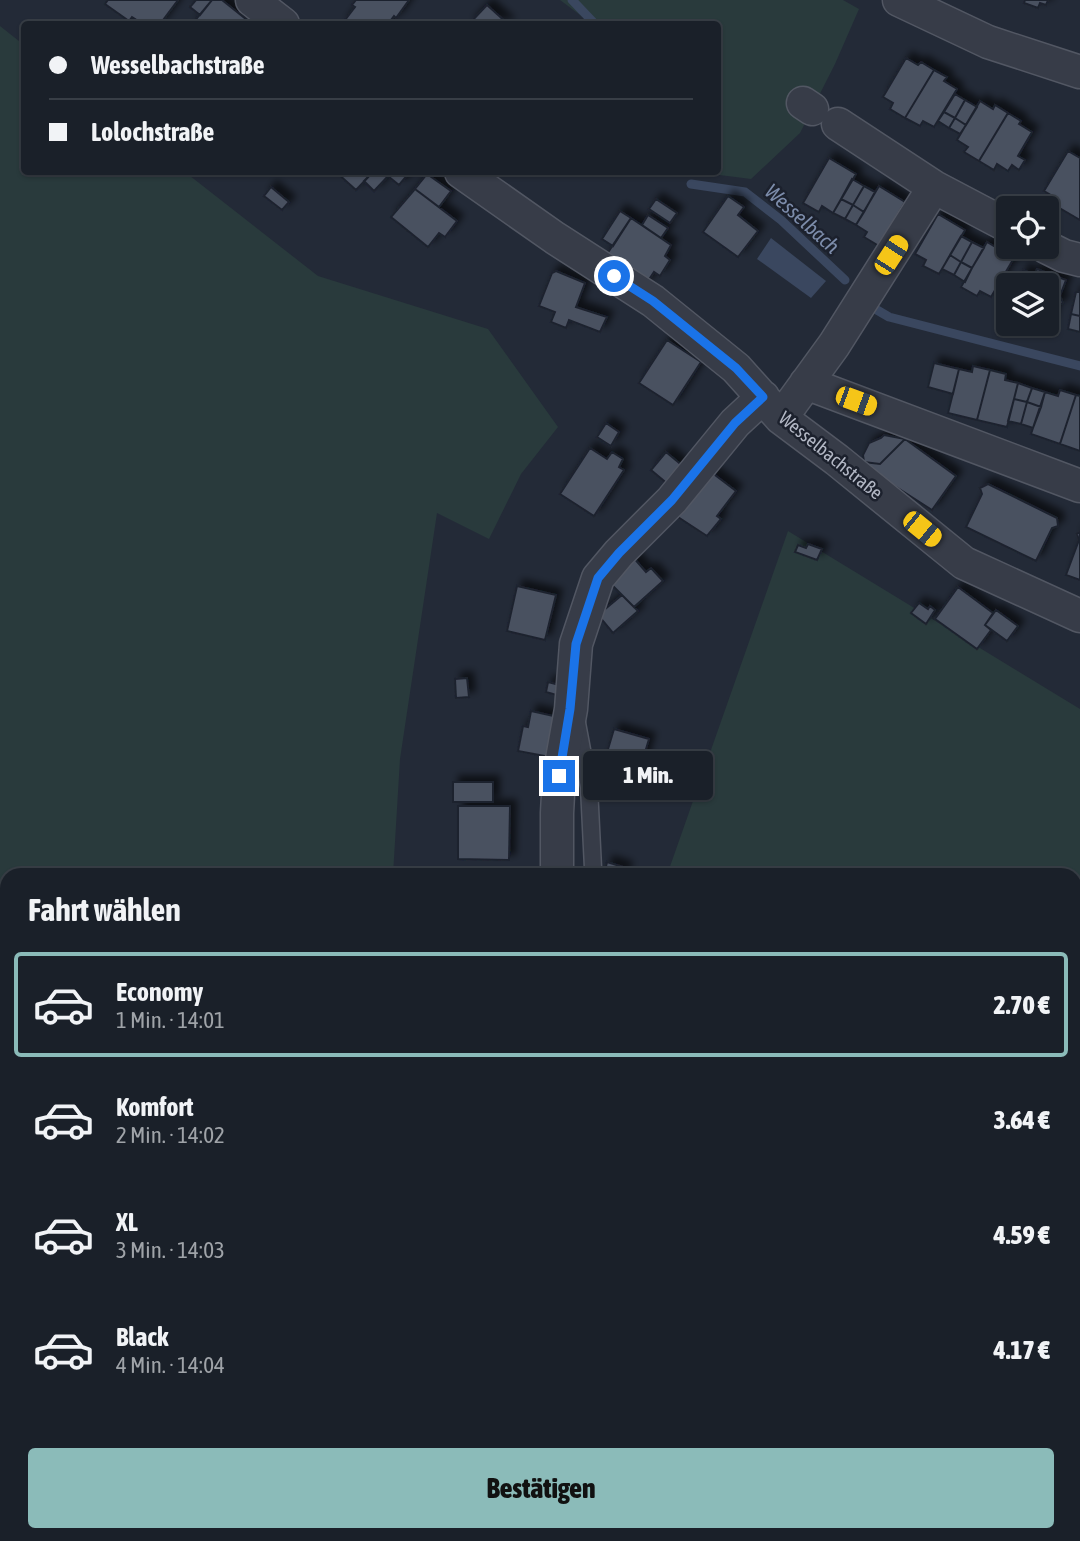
<!DOCTYPE html>
<html lang="de">
<head>
<meta charset="utf-8">
<style>
  body { margin:0; font-family:"Asap Condensed",sans-serif; background:#232831; color:#f1f3f6; height:100vh; display:flex; flex-direction:column; font-size:26px; white-space:nowrap }
  * { box-sizing:border-box; margin:0 }
  p { font-size:23px; color:#9fa3a8 }
  .icon { flex:none; width:38px; height:38px; fill:none; stroke:currentColor; stroke-width:2; stroke-linecap:round; stroke-linejoin:round }
  .map { position:relative; flex:1; overflow:hidden }
  .drawer { position:absolute; left:0px; top:868px; width:1082px; height:674px; display:flex; flex-direction:column; background:#1a2029; border-radius:21px 21px 0 0; box-shadow:0 2px 5px #0004,0 0 0 2px #383e46 }
  .drawer>* { flex:none }
  .hud { position:absolute; left:21px; top:21px; width:700px; height:154px; border-radius:7px; box-shadow:0 2px 5px #0004,0 0 0 2px #383e46; display:grid; align-content:center; height:154px; padding:0 28px; background:#1a2029 }
  .tools { position:absolute; left:996px; top:196px; display:grid; gap:14px }
  .tools a { display:grid; place-items:center; width:63px; height:63px; border-radius:7px; background:#1a2029; box-shadow:0 2px 5px #0004,0 0 0 2px #383e46; font-size:35px }
  .end { position:absolute; width:32px; height:32px; margin:-16px; border:9px solid #1a73e8; background:#fff; box-shadow:0 0 0 4px #fff }
  .from { border-radius:50% }
  .bubble { position:absolute; height:49px; border-radius:7px; background:#1a2029; box-shadow:0 2px 5px #0004,0 0 0 2px #383e46; font-size:23px; font-weight:800; line-height:49px; text-align:center }
  .car { position:absolute; width:21px; height:42px; margin:-21px -10px; border-radius:9px; box-shadow:0 0 5px 2px #0007; background:linear-gradient(#f5c518 24%,#345 0 40%,#f5c518 0 76%,#345 0 86%,#f5c518 0) }
  .hud b { display:flex; align-items:center; gap:24px; height:66px; font-size:26px }
  .hud b+b { border-top:2px solid #383e46 }
  .hud i { width:18px; height:18px; background:#f1f3f6 }
  ul { padding:0; list-style:none }
  li { display:flex; align-items:center; gap:21px; height:105px; margin:0 14px 10px; padding:0 14px; border:4px solid transparent; border-radius:7px }
  li div { flex:1 }
  li b { display:block; font-size:26px }
  li em { font-style:normal; font-weight:800 }
  li.current { border-color:#8bbbb9 }
  li>.icon { width:63px; height:63px; stroke-width:1.5 }
  h2 { padding:0 28px; font-size:32px; line-height:84px }
  .primary-button { display:flex; gap:14px; margin-top:auto; padding:14px 28px }
  .primary-button a { flex:1; height:80px; border-radius:7px; background:#8bbbb9; color:#111; font-size:28px; font-weight:800; line-height:80px; text-align:center }
  .map>svg:first-child { display:block }
  .green { fill:#293a3c }
  .water { fill:#3a475f }
  .lines { fill:none; stroke-linecap:round; stroke-linejoin:round }
  .stream { stroke:#3a475f; stroke-width:9 }
  .building { fill:#4a5161; stroke:#1e232f; stroke-width:2; filter:url(#shadow) }
  .lane-casing { stroke:#525763; stroke-width:19 }
  .street-casing { stroke:#525763; stroke-width:35 }
  .lane { stroke:#373c48; stroke-width:16 }
  .street { stroke:#373c48; stroke-width:32 }
  .route { stroke:#1a73e8; stroke-width:9 }
  .labels { text-anchor:middle; stroke-width:5; stroke-linejoin:round; paint-order:stroke }
  .street-label { font-size:19px; fill:#b2b7c4; stroke:#1c212d }
  .water-label { font-size:21px; font-style:italic; fill:#7c8caa; stroke:#1c212d }
</style>
</head>
<body>
<div class="map">
<svg width="1080" height="1541" viewBox="0 0 1080 1541">
  <defs>
    <filter id="shadow"><feDropShadow dx="6" dy="-6" stdDeviation="3.5" flood-color="#0009"/></filter>
  </defs>
  <rect width="100%" height="100%" fill="#232a37"/>
  <path class="green" d="M560 0H843L859 9 835 64 800 133 751 179 696 172H718V24H592Z
    M0 26 24 45V172H185L318 276 488 329 558 427 521 474 489 539 437 513 400 759 393 875H7V1535H1074V875H667L788 531 1080 709V1541H0Z"/>
  <path class="water" d="M771 238 826 281 811 298 757 259Z"/>
  <g class="lines">
    <path class="stream" d="M572 0 595 24
      M691 184 745 192 781 220 845 280
      M877 310 889 317 1080 366"/>
  </g>
  <path class="building" d="M108 0H178L160 24H143L132 17 129 21 105 4Z
    M196 0H212L200 15 190 7Z
    M212 0H222L252 24H192Z
    M356 0H409L396 18 394 16 388 24H342L355 7 352 5Z
    M1025 0H1048L1046 5 1040 3 1038 8 1024 3Z
    M487 5 508 24H469Z
    M906 58 918 65 921 62 934 70 905 118 890 109 893 103 883 97Z
    M934 70 947 77 944 81 957 89 934 127 923 121 920 126 905 118Z
    M955 94 965 100 955 118 944 112Z
    M965 100 977 107 966 125 955 118Z
    M980 101 993 109 995 105 1008 113 979 161 964 152 968 147 957 140Z
    M944 112 955 118 949 128 938 121Z
    M1008 113 1021 121 1019 124 1032 132 1018 156 1025 160 1019 170 1012 165 1008 171 997 164 994 170 979 161Z
    M955 118 966 125 960 134 949 128Z
    M1068 151 1080 158V220L1051 203 1054 197 1044 191Z
    M829 158 856 174 833 213 822 206 819 212 803 203Z
    M336 172H373L356 190Z
    M373 172H410L399 185 388 176 374 191 364 181Z
    M427 174 451 191 439 207 415 189Z
    M852 179 864 186 853 205 841 199Z
    M864 186 875 192 864 212 853 205Z
    M879 186 905 202 879 246 864 237 867 232 856 225Z
    M271 187 289 202 282 210 264 196Z
    M415 189 457 221 445 237 439 233 428 247 391 217Z
    M728 196 744 207 738 215 758 231 738 257 703 232Z
    M656 199 677 213 670 223 649 209Z
    M841 199 853 205 845 219 833 213Z
    M853 205 864 212 856 225 845 219Z
    M620 211 631 218 613 246 602 239Z
    M938 214 965 230 939 274 923 266 926 260 915 254Z
    M648 215 668 228 661 238 642 225Z
    M631 218 671 245 665 256 670 260 660 276 654 272 646 284 605 257Z
    M961 236 972 242 961 262 950 255Z
    M972 242 984 248 972 268 961 262Z
    M987 242 1014 258 991 297 980 291 977 296 961 287Z
    M950 255 961 262 954 275 942 269Z
    M961 262 972 268 965 282 954 275Z
    M1037 269 1066 280 1060 296 1063 303 1055 307 1049 322 1046 321V285H1031Z
    M1023 270 1035 275 1031 285H1017Z
    M556 271 585 283 576 307 607 317 600 332 569 320 566 328 551 322 555 312 539 306 552 273Z
    M1076 292H1080V316L1071 314Z
    M1071 314 1080 316V332L1068 329Z
    M667 340 701 362 673 405 639 383Z
    M934 363 959 369 953 394 928 387Z
    M973 366 990 370 977 420 948 413 959 369 972 372Z
    M990 370 1006 374 1005 380 1018 383 1007 427 977 420Z
    M1018 383 1032 388 1027 402 1014 399Z
    M1032 388 1045 392 1041 407 1027 402Z
    M1060 390 1076 395 1060 444 1031 434 1045 392 1058 396Z
    M1076 395 1080 396V451L1060 444Z
    M1014 399 1027 402 1021 424 1008 421Z
    M1027 402 1041 407 1033 428 1021 424Z
    M606 423 619 432 611 446 597 437Z
    M884 435 905 439 880 464 864 462 863 455 869 443 881 438Z
    M905 439 956 476 932 510 862 465 864 462 880 464Z
    M590 448 607 459 612 452 623 459 619 467 624 470 594 516 560 494Z
    M666 452 684 467 669 485 651 470Z
    M711 472 736 491 717 516 721 519 707 536 678 517Z
    M988 484 1057 518 1058 526 1052 528 1036 561 966 527 982 494 980 488Z
    M1080 532V580L1066 575 1079 540 1077 534Z
    M808 544 822 549 817 560 795 552 798 545 806 548Z
    M633 557 646 572 651 568 663 581 634 607 608 581Z
    M517 586 556 595 545 640 507 631Z
    M958 587 993 613 985 625 991 630 977 649 935 619Z
    M622 595 638 611 613 633 598 615Z
    M919 603 928 609 930 606 935 610 926 624 911 613Z
    M996 610 1018 626 1007 641 985 625Z
    M467 678 469 697 456 698 455 679Z
    M548 682 563 686 560 696 546 692Z
    M531 711 558 717 550 757 518 751 523 726 528 727Z
    M614 729 649 739 638 776 603 766Z
    M453 782H493V802H453Z
    M458 806H510L509 860 458 859Z
    M607 862 626 868 624 875H604Z"/>
  <g class="lines">
    <g class="lane-casing">
      <path id="lane" d="M577 723 589 787 593 868"/>
    </g>
    <g class="street-casing">
      <path id="street" d="M252 0 283 24
        M899 0 988 42 1080 72
        M803 103 812 109
        M838 124 934 187
        M461 172 555 238 653 301 736 368 781 418 837 460 964 563 1080 616
        M1046 247 1064 256 1080 260
        M806 383 1080 486
        M781 418 834 345 934 187 1008 226
        M557 875V813L559 776 571 709 576 644 598 578 619 553 672 500 735 423 763 397"/>
    </g>
    <use href="#lane" class="lane"/>
    <use href="#street" class="street"/>
  </g>
  <g class="lines">
    <path class="route" d="M559 776 570 709 576 644 598 578 619 553 672 500 735 423 763 397 736 368 653 301 614 276"/>
  </g>
  <g class="labels">
    <g class="street-label">
      <text transform="translate(831 455) rotate(39)" y="7">Wesselbachstraße</text>
    </g>
    <g class="water-label">
      <text transform="translate(802 219) rotate(42)" y="7">Wesselbach</text>
    </g>
  </g>
</svg>
<div class="tools">
<a><svg class="icon" aria-label="locate" viewBox="0 0 24 24"><circle cx="12" cy="12" r="6"/><path d="M12 2v4M12 18v4M2 12h4M18 12h4"/></svg></a>
<a><svg class="icon" aria-label="layers" viewBox="0 0 24 24"><path d="M12 4l9 5-9 5-9-5zM3 14l9 5 9-5"/></svg></a>
</div>
<i class="end from" style="left:614px;top:276px"></i>
<i class="end" style="left:559px;top:776px"></i>
<div class="bubble" style="left:583px;top:751px;width:130px">1 Min.</div>
<i class="car" style="left:891px;top:255px;rotate:33deg"></i>
<i class="car" style="left:856px;top:401px;rotate:110deg"></i>
<i class="car" style="left:922px;top:529px;rotate:129deg"></i>
<div class="hud">
<b><i class="from"></i>Wesselbachstraße</b>
<b><i></i>Lolochstraße</b>
</div>
<section class="drawer">
<h2>Fahrt wählen</h2>
<ul>
<li class="current"><svg class="icon" aria-label="car" viewBox="0 0 24 24"><path d="M5 17H2v-5l4-1 3-4h7l3 4 3 1v5h-3M9 17h6M6 11h13"/><circle cx="7" cy="17" r="2"/><circle cx="17" cy="17" r="2"/></svg><div><b>Economy</b><p>1 Min. · 14:01</p></div><em>2.70 €</em></li>
<li><svg class="icon" aria-label="car" viewBox="0 0 24 24"><path d="M5 17H2v-5l4-1 3-4h7l3 4 3 1v5h-3M9 17h6M6 11h13"/><circle cx="7" cy="17" r="2"/><circle cx="17" cy="17" r="2"/></svg><div><b>Komfort</b><p>2 Min. · 14:02</p></div><em>3.64 €</em></li>
<li><svg class="icon" aria-label="car" viewBox="0 0 24 24"><path d="M5 17H2v-5l4-1 3-4h7l3 4 3 1v5h-3M9 17h6M6 11h13"/><circle cx="7" cy="17" r="2"/><circle cx="17" cy="17" r="2"/></svg><div><b>XL</b><p>3 Min. · 14:03</p></div><em>4.59 €</em></li>
<li><svg class="icon" aria-label="car" viewBox="0 0 24 24"><path d="M5 17H2v-5l4-1 3-4h7l3 4 3 1v5h-3M9 17h6M6 11h13"/><circle cx="7" cy="17" r="2"/><circle cx="17" cy="17" r="2"/></svg><div><b>Black</b><p>4 Min. · 14:04</p></div><em>4.17 €</em></li>
</ul>
<div class="primary-button"><a>Bestätigen</a></div>
</section>
</div>
</body>
</html>
